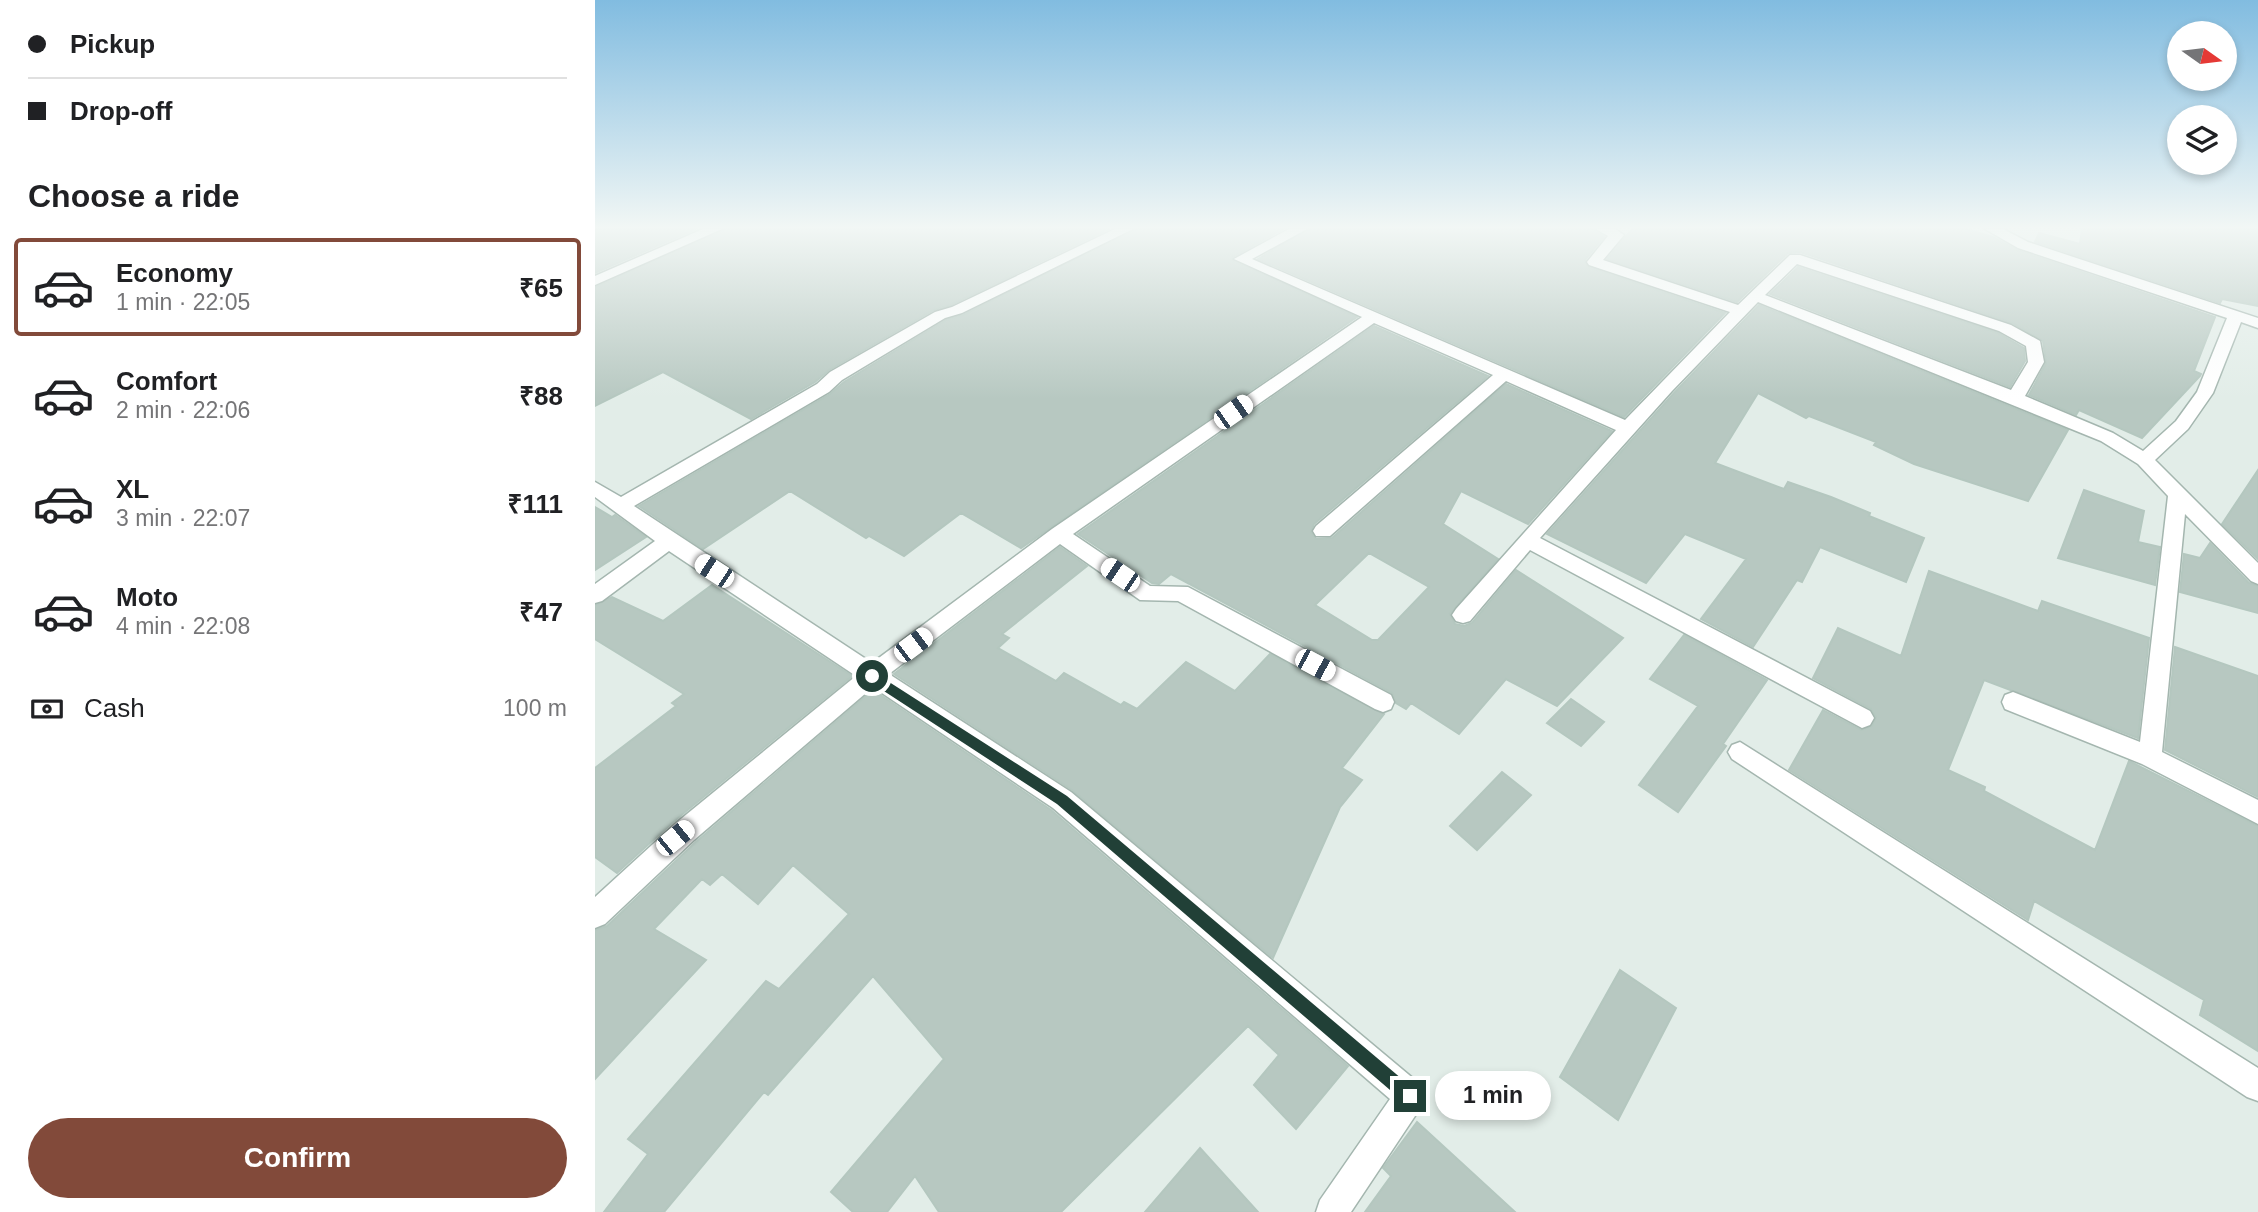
<!DOCTYPE html>
<html lang="en">
<head>
<meta charset="utf-8">
<style>
  body { margin:0; font-family:Arial,sans-serif; background:#f6f6f6; color:#202124; height:100vh; display:flex; flex-direction:column; font-size:26px; white-space:nowrap }
  * { box-sizing:border-box; margin:0 }
  p { font-size:23px; color:#757577 }
  .icon { flex:none; width:38px; height:38px; fill:none; stroke:currentColor; stroke-width:2; stroke-linecap:round; stroke-linejoin:round }
  .map { position:relative; flex:1; overflow:hidden }
  .panel { display:flex; flex-direction:column; background:#fff; width:595px }
  .panel>* { flex:none }
  .banner { display:grid; align-content:center; height:154px; padding:0 28px; background:#fff }
  .needle { width:46px; rotate:104deg }
  .controls { position:absolute; left:1572px; top:21px; display:grid; gap:14px }
  .controls a { display:grid; place-items:center; width:70px; height:70px; border-radius:50%; background:#fff; box-shadow:0 4px 10px #0003; font-size:35px }
  .end { position:absolute; width:32px; height:32px; margin:-16px; border:9px solid #214037; background:#fff; box-shadow:0 0 0 4px #fff }
  .from { border-radius:50% }
  .bubble { position:absolute; height:49px; border-radius:24px; background:#fff; box-shadow:0 4px 10px #0003; font-size:23px; font-weight:800; line-height:49px; text-align:center }
  .car { position:absolute; width:21px; height:42px; margin:-21px -10px; border-radius:9px; box-shadow:0 0 5px 2px #0007; background:linear-gradient(#fff 24%,#345 0 40%,#fff 0 76%,#345 0 86%,#fff 0) }
  .banner b { display:flex; align-items:center; gap:24px; height:66px; font-size:26px }
  .banner b+b { border-top:2px solid #e0e0e0 }
  .banner i { width:18px; height:18px; background:#202124 }
  ul { padding:0; list-style:none }
  li { display:flex; align-items:center; gap:21px; height:98px; margin:0 14px 10px; padding:0 14px; border:4px solid transparent; border-radius:7px }
  li div { flex:1 }
  li b { display:block; font-size:26px }
  li em { font-style:normal; font-weight:800 }
  li.on { border-color:#824a3a }
  li>.icon { width:63px; height:63px; stroke-width:1.5 }
  h2 { padding:0 28px; font-size:32px; line-height:84px }
  .pay { display:flex; align-items:center; gap:18px; height:77px; padding:0 28px; font-size:26px }
  .pay p { margin-inline-start:auto }
  .primary-button { display:flex; gap:14px; margin-top:auto; padding:14px 28px }
  .primary-button a { flex:1; height:80px; border-radius:42px; background:#824a3a; color:#fff; font-size:28px; font-weight:800; line-height:80px; text-align:center }
  main { display:flex; flex:1; min-height:0 }
  .map>svg:first-child { display:block }
  .building { fill:#b7c8c1; stroke:#b4c7bf; stroke-width:2; fill-rule:evenodd }
  .lines { fill:none; stroke-linecap:round; stroke-linejoin:round }
  .minor-casing { stroke:#a4b6af; stroke-width:3 }
  .minor { fill:#fff; fill-rule:evenodd }
  .route { fill:#214037 }
</style>
</head>
<body>
<main>
<section class="panel">
<div class="banner">
<b><i class="from"></i>Pickup</b>
<b><i></i>Drop-off</b>
</div>
<h2>Choose a ride</h2>
<ul>
<li class="on"><svg class="icon" aria-label="car" viewBox="0 0 24 24"><path d="M5 17H2v-5l4-1 3-4h7l3 4 3 1v5h-3M9 17h6M6 11h13"/><circle cx="7" cy="17" r="2"/><circle cx="17" cy="17" r="2"/></svg><div><b>Economy</b><p>1 min · 22:05</p></div><em>₹65</em></li>
<li><svg class="icon" aria-label="car" viewBox="0 0 24 24"><path d="M5 17H2v-5l4-1 3-4h7l3 4 3 1v5h-3M9 17h6M6 11h13"/><circle cx="7" cy="17" r="2"/><circle cx="17" cy="17" r="2"/></svg><div><b>Comfort</b><p>2 min · 22:06</p></div><em>₹88</em></li>
<li><svg class="icon" aria-label="car" viewBox="0 0 24 24"><path d="M5 17H2v-5l4-1 3-4h7l3 4 3 1v5h-3M9 17h6M6 11h13"/><circle cx="7" cy="17" r="2"/><circle cx="17" cy="17" r="2"/></svg><div><b>XL</b><p>3 min · 22:07</p></div><em>₹111</em></li>
<li><svg class="icon" aria-label="car" viewBox="0 0 24 24"><path d="M5 17H2v-5l4-1 3-4h7l3 4 3 1v5h-3M9 17h6M6 11h13"/><circle cx="7" cy="17" r="2"/><circle cx="17" cy="17" r="2"/></svg><div><b>Moto</b><p>4 min · 22:08</p></div><em>₹47</em></li>
</ul>
<div class="pay"><svg class="icon" aria-label="cash" viewBox="0 0 24 24"><path d="M3 7h18v10H3z"/><circle cx="12" cy="12" r="2"/></svg>Cash<p>100 m</p></div>
<div class="primary-button"><a>Confirm</a></div>
</section>
<div class="map">
<svg width="1663" height="1212" viewBox="0 0 1663 1212">
  <rect width="100%" height="100%" fill="#e2ede8"/>
  <path class="building" d="M0 229H101L0 273Z
    M129 229H514L356 305 339 310 234 370 220 382 156 419 68 372 0 406V287Z
    M540 229H688L638 257 637 260 762 317 426 548 366 513 309 556 274 536 271 538 195 491 108 549 44 506 235 394 249 382 351 320 368 315Z
    M714 229H999L1009 237 990 260 993 267 1130 313 1029 417 663 259Z
    M1037 229H1371L1398 237 1422 250 1620 317 1599 371 1606 374 1605 376 1547 438 1484 410 1481 415 1434 395 1451 363 1448 341 1417 323 1205 252 1193 253 1142 302 1012 259Z
    M1487 229H1663V306L1627 299 1625 303 1440 242 1444 233 1485 244Z
    M1203 267 1403 333 1429 348 1430 361 1415 387 1175 294Z
    M1164 305 1473 430 1433 501 1319 464 1279 445 1281 442 1214 416 1211 418 1163 393 1120 463 1189 489 1193 482 1236 497 1275 513 1274 516 1329 538 1311 582 1225 547 1207 582 1202 580 1158 647 1106 619 1151 559 1090 534 1051 583 952 534 1079 393Z
    M779 326 893 376 719 524 716 532 721 539 737 538 911 384 1017 431 933 524 866 491 848 524 903 559 855 614 860 624 869 626 877 623 921 570 1028 638 962 706 911 679 864 734 816 703 811 709 801 703 797 693 576 574 564 584 557 583 483 534ZM774 553 834 587 783 640H777L720 605Z
    M1663 470V559L1627 524Z
    M1489 490 1549 511 1543 542 1565 547 1560 585 1463 558Z
    M0 507 17 517 20 515 51 537 0 570Z
    M1615 543 1654 583 1663 586V613L1585 592 1589 554 1605 558Z
    M465 547 492 566 407 634 414 638 403 648 461 681 469 673 526 705 529 702 542 709 591 662 640 691 675 654 789 714 747 768 767 780 745 807 678 958 477 790 299 674Z
    M1334 571 1443 611 1447 601 1554 638 1543 738 1389 680 1353 770 1390 787 1389 791 1500 850 1534 761 1663 826V1051L1605 1015 1609 1000 1439 901 1433 920 1194 770 1228 710 1266 730 1277 726 1281 717 1276 709 1218 678 1243 628 1306 656Z
    M117 585 257 676 79 821 22 873 0 857V768L81 706 77 703 89 694 0 639V605L17 597 68 621Z
    M1089 635 1172 680 1128 744 1131 746 1083 812 1044 785 1103 706 1055 679Z
    M1580 647 1663 676V797L1570 750Z
    M278 690 456 810 753 1066 701 1129 659 1085 684 1055 653 1026 466 1212H344L320 1176 292 1212H258L236 1192 349 1059 278 976 173 1095 169 1092 69 1212H9L53 1154 33 1139 171 981 184 989 254 914 198 865 163 904 127 874 115 885 107 879 59 929 111 960 0 1079V930L12 926 101 842Z
    M976 699 1009 722 986 746 952 723Z
    M907 772 936 795 882 850 855 826Z
    M1025 970 1081 1008 1023 1120 965 1077Z
    M822 1122 920 1212H770L796 1176 788 1168Z
    M605 1148 663 1212H550Z"/>
  <g class="lines">
    <g class="minor-casing">
      <path id="minor" d="M108 229H127L0 285V276Z
        M520 229H538L367 313 350 318 247 380 234 392 39 506 277 663 457 529 767 317 639 259 694 229H712L657 259 1030 420 1135 312 994 265 992 262 1013 236 1001 229H1020L1029 235 1008 260 1143 305 1195 255H1205L1416 325 1445 341 1449 362 1430 396 1518 433 1548 451 1581 421 1602 392 1632 318 1423 248 1390 229H1408L1433 242 1663 318V328L1646 322 1618 393 1593 429 1560 460 1663 563V584L1656 581 1590 514 1567 752 1663 800V824L1547 764 1410 709 1407 702 1410 695 1418 692 1545 742 1573 496 1543 464 1506 441 1163 302 1077 391 945 538 1275 711 1279 718 1275 725 1267 728 935 550 875 621 868 623 861 621 857 615 861 609 1021 430 911 381 735 536H721L718 531 721 526 898 375 779 323 478 534 555 586 593 587 796 695 799 702 796 709 788 712 780 709 583 601 545 600 465 544 294 674 476 792 826 1085 830 1096 826 1107 756 1212H721L725 1200 795 1099 458 808 278 687 99 840 10 924 0 928V897L81 823 261 676 74 551 7 601 0 603V584L60 541 0 497V482L26 497 222 384 235 372 340 312 357 307ZM1202 264 1404 331 1431 346 1433 362 1416 390 1170 295Z
        M1145 742 1663 1068V1101L1652 1097 1137 759 1133 752 1137 745Z"/>
    </g>
    <use href="#minor" class="minor"/>
  </g>
  <linearGradient id="sky" x2="0" y2="1"><stop stop-color="#81bce0"/><stop offset="0.57" stop-color="#f2f7f5"/><stop offset="1" stop-color="#f2f7f5" stop-opacity="0"/></linearGradient>
  <rect width="1663" height="399" fill="url(#sky)"/>
  <path class="route" d="M277 671 472 796 820 1090 823 1096 820 1102 815 1104 809 1102 462 804 272 680 271 676Z"/>
</svg>
<div class="controls">
<a><svg class="needle" viewBox="-14 -14 28 28"><path d="M0-13l5 13h-10z" fill="#e53935"/><path d="M0 13l5-13h-10z" fill="#757577"/></svg></a>
<a><svg class="icon" aria-label="layers" viewBox="0 0 24 24"><path d="M12 4l9 5-9 5-9-5zM3 14l9 5 9-5"/></svg></a>
</div>
<i class="end from" style="left:277px;top:676px"></i>
<i class="end" style="left:815px;top:1096px"></i>
<div class="bubble" style="left:840px;top:1071px;width:116px">1 min</div>
<i class="car" style="left:638px;top:412px;rotate:55deg"></i>
<i class="car" style="left:119px;top:571px;rotate:303deg"></i>
<i class="car" style="left:525px;top:575px;rotate:304deg"></i>
<i class="car" style="left:318px;top:645px;rotate:53deg"></i>
<i class="car" style="left:720px;top:665px;rotate:118deg"></i>
<i class="car" style="left:80px;top:838px;rotate:51deg"></i>
</div>
</main>
</body>
</html>
